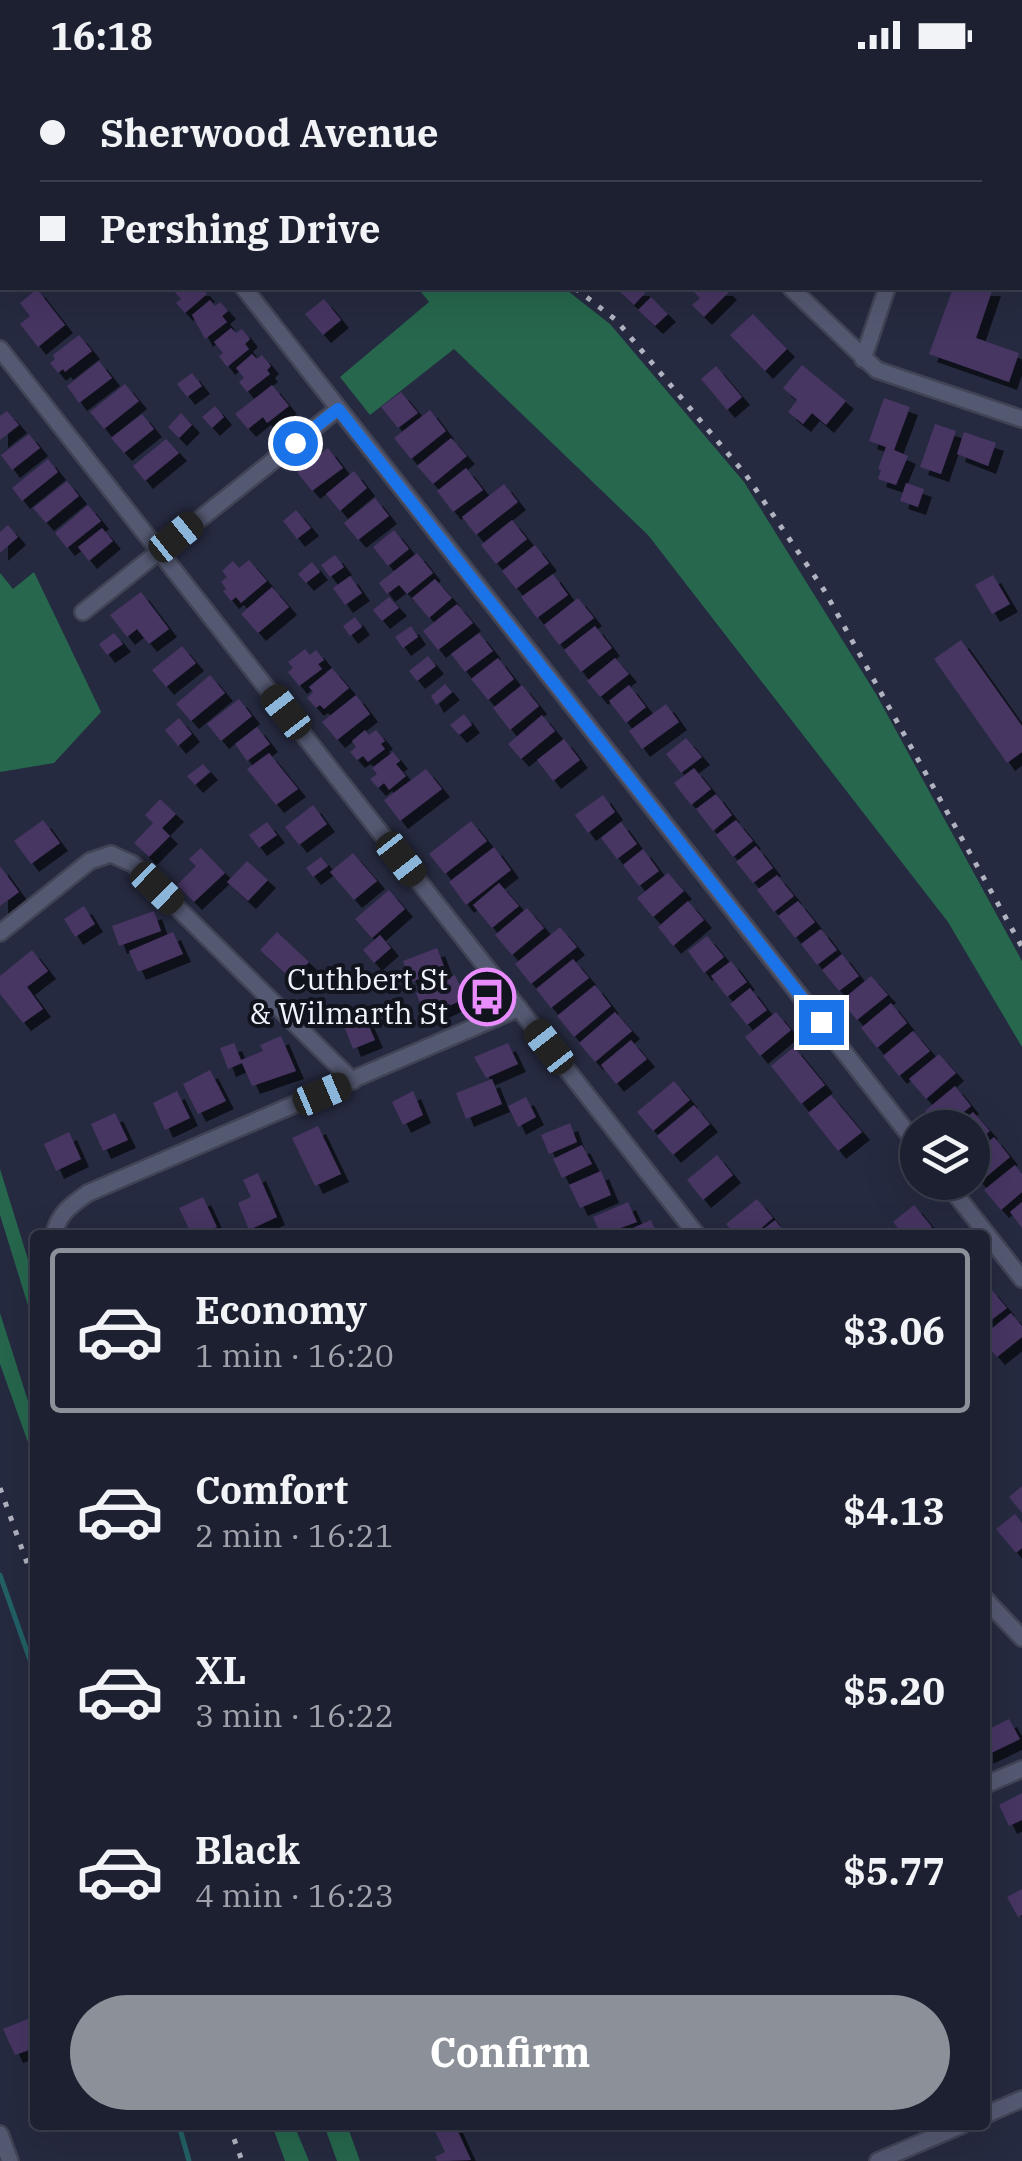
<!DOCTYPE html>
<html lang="en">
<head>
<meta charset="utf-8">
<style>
  body { margin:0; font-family:"IBM Plex Serif",serif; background:#292d3c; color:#f1f3f6; height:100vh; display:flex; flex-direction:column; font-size:38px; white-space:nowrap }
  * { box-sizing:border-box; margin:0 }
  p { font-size:32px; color:#a0a3ab }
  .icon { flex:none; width:55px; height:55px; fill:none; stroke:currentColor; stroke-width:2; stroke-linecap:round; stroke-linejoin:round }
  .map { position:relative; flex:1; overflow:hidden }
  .details { position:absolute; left:30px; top:1160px; width:960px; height:900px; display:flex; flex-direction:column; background:#1c2030; border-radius:10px; box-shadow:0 10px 40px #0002,0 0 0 2px #3a3e4c }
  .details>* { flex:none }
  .top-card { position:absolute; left:0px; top:0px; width:1022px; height:220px; box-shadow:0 10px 40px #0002,0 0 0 2px #3a3e4c; display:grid; align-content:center; height:220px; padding:0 40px; background:#1c2030 }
  .controls { position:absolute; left:900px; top:1040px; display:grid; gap:20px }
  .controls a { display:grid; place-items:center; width:90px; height:90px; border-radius:50%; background:#1c2030; box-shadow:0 10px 40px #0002,0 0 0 2px #3a3e4c; font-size:50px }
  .end { position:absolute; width:45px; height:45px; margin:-22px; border:12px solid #1a73e8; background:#fff; box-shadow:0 0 0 5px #fff }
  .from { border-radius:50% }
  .car { position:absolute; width:30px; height:60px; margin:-30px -15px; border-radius:12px; box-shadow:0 0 8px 2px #0007; background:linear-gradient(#222 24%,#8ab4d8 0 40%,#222 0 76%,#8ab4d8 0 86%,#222 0) }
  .top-card b { display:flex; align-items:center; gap:35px; height:95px; font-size:38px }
  .top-card b+b { border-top:2px solid #3a3e4c }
  .top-card i { width:25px; height:25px; background:#f1f3f6 }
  ul { padding:18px 0 0; list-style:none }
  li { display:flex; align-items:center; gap:30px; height:165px; margin:0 20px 15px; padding:0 20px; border:5px solid transparent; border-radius:10px }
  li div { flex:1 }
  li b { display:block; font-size:38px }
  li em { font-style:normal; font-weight:700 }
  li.selected { border-color:#8c9099 }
  li>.icon { width:90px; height:90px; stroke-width:1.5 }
  .cta { display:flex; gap:20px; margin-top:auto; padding:20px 40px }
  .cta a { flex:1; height:115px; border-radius:60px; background:#8c9099; color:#fff; font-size:40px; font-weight:700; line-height:115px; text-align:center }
  .status { display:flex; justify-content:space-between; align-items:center; height:70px; padding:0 50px; background:#1c2030; direction:ltr }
  .status svg { height:28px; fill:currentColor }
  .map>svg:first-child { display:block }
  .forest { fill:#26674d }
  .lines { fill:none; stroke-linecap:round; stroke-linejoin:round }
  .stream { stroke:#226166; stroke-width:5 }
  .building { fill:#473462; filter:url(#shadow) }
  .minor-casing { stroke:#414455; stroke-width:20 }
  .minor { stroke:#545972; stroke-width:15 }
  .rail { stroke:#b1b3c0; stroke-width:5; stroke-dasharray:5 10; stroke-linecap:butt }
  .route { stroke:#1a73e8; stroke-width:12 }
  .labels { text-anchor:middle; stroke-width:8; stroke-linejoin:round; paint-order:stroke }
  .poi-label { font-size:30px; fill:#f2f4fd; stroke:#11131d; text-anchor:end }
</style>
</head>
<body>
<div class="status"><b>16:18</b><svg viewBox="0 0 49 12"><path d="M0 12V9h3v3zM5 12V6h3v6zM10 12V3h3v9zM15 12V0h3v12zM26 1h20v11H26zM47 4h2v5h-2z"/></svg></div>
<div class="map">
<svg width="1022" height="2091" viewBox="0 0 1022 2091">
  <defs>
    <filter id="shadow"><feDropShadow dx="8" dy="8" stdDeviation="0" flood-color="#0009"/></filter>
  </defs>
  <rect width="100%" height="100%" fill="#262a40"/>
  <path class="forest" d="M418 218H564L610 254 744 412 876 624 1022 891V977L948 852 648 465 454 279 370 345 340 307 429 232Z
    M34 502 101 642 54 693 0 702V503L13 519Z
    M0 1099 35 1212V1258L0 1145Z
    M0 1243 35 1353V1392L0 1294Z
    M272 2055H294L309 2091H285Z
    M324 2055H347L360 2091H337Z"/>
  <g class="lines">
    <path class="stream" d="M0 1505 35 1604
      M179 2055 189 2091"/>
  </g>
  <path class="building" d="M171 218H202L207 224 185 243 176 233 181 229Z
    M616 218H641L646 222 634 235Z
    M690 218H725L729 222 704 247 692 235 700 228Z
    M953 218H993L976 268 1019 283 1009 312 929 284Z
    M37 219 65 255 38 277 20 254 30 246 20 233Z
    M651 227 668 244 655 256 638 240Z
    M324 229 341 250 323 265 305 244Z
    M210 230 215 236 220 232 228 241 222 246 227 252 205 269 192 245Z
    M753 244 787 279 765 301 730 265Z
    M231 258 236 263 242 259 250 269 245 274 249 279 227 297 219 286 223 283 214 272Z
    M79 265 92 281 65 302 63 299 58 303 50 293 55 289 53 285Z
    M252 284 257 289 262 285 271 296 267 300 270 304 247 322 239 312 244 308 236 298Z
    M99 291 112 308 79 333 67 316Z
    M802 295 846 331 826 355 812 343 803 354 788 342 797 330 783 318Z
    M716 296 742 327 727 340 701 309Z
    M192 303 202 316 187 327 177 314Z
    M125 314 139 331 104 359 90 342Z
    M272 315 289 336 267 353 263 347 248 359 235 344Z
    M401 322 418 343 398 358 381 337Z
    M884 328 910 337 894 380 908 386 896 415 878 409 881 400 878 399 886 377 869 371Z
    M215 336 224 347 212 358 202 347Z
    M430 340 446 361 411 389 394 368Z
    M7 341 19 355 0 370V346Z
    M181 343 192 355 179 368 168 357Z
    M142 344 154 359 124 383 111 368Z
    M935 354 956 361 941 404 920 397Z
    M964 362 996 373 988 396 957 384Z
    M29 364 40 378 12 400 1 385Z
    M451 368 467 386 433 414 417 396Z
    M166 369 179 383 145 411 133 396Z
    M328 378 343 398 312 421 297 402Z
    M48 389 58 402 22 431 12 418Z
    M466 398 483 420 453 442 437 421Z
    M354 401 367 418 340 441 326 424Z
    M67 411 79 426 46 453 33 438Z
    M906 413 924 419 918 437 900 431Z
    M504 414 518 432 476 465 462 447Z
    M375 428 389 446 358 470 344 453Z
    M88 435 101 451 67 478 55 463Z
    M296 440 311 458 297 469 283 451Z
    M512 450 527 469 496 494 481 475Z
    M8 455 18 467 0 483V462Z
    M102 458 113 471 89 491 78 477Z
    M394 460 409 479 388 496 373 477Z
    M535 475 549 493 516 519 502 501Z
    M417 483 433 503 407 524 399 515 387 524 379 513Z
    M335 485 344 497 330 507 321 495Z
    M249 490 267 511 241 533 236 527 231 531 223 521 226 519 221 512 227 507 222 501 233 491 239 498Z
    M312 492 320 502 306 513 298 504Z
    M553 504 568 525 537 548 521 527Z
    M993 505 1010 534 992 544 975 515Z
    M350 506 362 523 345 535 333 518Z
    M435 509 452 528 429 548 412 528Z
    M272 517 289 537 258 563 241 544Z
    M141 522 169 559 149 574 137 559 127 567 110 545Z
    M389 527 399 538 382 551 373 540Z
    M578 528 594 548 559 575 544 555Z
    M457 534 473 553 438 580 423 561Z
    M355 547 362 557 350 566 343 556Z
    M411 556 418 567 403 578 395 567Z
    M595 556 612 578 581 602 564 580Z
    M114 563 123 574 107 585 99 574Z
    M479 563 493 581 465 602 451 584Z
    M961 570 1022 656V682L1007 693 934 589Z
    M182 576 196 593 166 617 152 600Z
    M305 579 310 585 316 580 324 590 318 594 322 599 299 616 288 602 293 598 288 592Z
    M428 586 436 596 417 611 409 601Z
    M498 588 514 609 488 630 471 609Z
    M615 588 629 604 600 627 587 611Z
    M332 598 349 618 324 639 320 635 316 638 307 628 313 622 309 617Z
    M210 605 225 623 191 651 176 634Z
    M445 614 452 622 436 635 431 626Z
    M522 615 539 636 510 660 493 638Z
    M629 615 646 637 626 653 609 631Z
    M356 625 370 644 337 670 322 652Z
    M239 629 252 646 221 671 207 654Z
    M666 634 679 652 642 679 629 661Z
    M464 644 472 655 459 665 450 655Z
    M542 645 555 661 521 689 508 674Z
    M179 648 192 664 178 676 165 660Z
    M257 657 270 674 247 691 235 674Z
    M365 660 369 665 376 660 385 671 381 674 385 679 368 692 363 686 357 690 350 682 356 677 352 671Z
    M686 668 702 687 681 703 666 684Z
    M564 669 580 690 553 711 537 690Z
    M393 682 400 691 396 694 406 706 389 720 384 713 378 718 370 709 377 704 372 698Z
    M269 683 298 719 276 735 247 699Z
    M203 694 210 702 195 715 187 706Z
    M694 698 711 719 691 735 674 713Z
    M426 699 442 719 400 751 384 730Z
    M716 724 732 745 713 761 696 739Z
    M603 725 615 742 588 763 575 745Z
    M160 729 176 744 162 758 170 766 149 787 134 773 153 753 145 745Z
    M313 735 327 754 299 775 285 757Z
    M43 750 60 773 31 794 14 771Z
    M736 750 753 771 733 787 716 765Z
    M471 751 487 771 445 804 429 784Z
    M267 752 277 765 259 778 249 765Z
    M621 752 637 774 617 789 601 768Z
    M756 776 773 798 753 813 736 792Z
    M494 777 511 800 466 835 449 812Z
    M201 778 225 803 194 832 177 815 196 796 189 789Z
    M643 779 659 801 639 816 623 795Z
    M353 783 377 811 354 830 330 802Z
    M321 787 328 796 313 807 306 798Z
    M247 791 268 810 248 831 227 812Z
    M0 796 19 822 0 836Z
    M668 803 684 821 653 847 637 828Z
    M777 805 794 826 774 842 757 820Z
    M499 813 519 836 492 858 473 835Z
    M389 820 405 839 372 868 355 849Z
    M688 831 704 850 673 876 658 857Z
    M798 831 815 852 795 868 778 846Z
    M84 836 95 854 75 867 64 849Z
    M527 838 544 858 512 885 495 865Z
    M154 841 161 861 119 876 112 856Z
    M560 857 577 877 531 914 515 894Z
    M821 859 837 880 817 895 801 874Z
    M173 862 183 884 138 902 129 881Z
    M277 862 309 892 292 910 260 880Z
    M380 865 391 878 374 893 363 880Z
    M707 866 724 887 704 903 688 881Z
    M437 878 445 899 411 912 403 891Z
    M32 880 48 901 27 917 43 939 23 953 0 924V906Z
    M842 884 859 906 839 921 822 900Z
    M573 889 589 908 551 938 536 919Z
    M731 891 747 912 727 927 711 906Z
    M455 905 466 928 426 947 416 923Z
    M871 906 888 925 857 950 841 931Z
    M595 915 611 936 574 967 557 946Z
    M750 918 767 940 747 955 730 934Z
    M891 933 907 953 877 978 861 958Z
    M362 940 375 970 353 979 341 948Z
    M615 942 632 961 595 992 579 973Z
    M776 942 791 960 760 986 745 967Z
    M913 961 930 981 899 1006 883 986Z
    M281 966 296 1001 252 1016 242 993 228 999 220 978 234 973 241 990 263 981 260 975Z
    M631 970 647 989 616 1014 601 995Z
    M508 973 518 994 486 1008 474 987Z
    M794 977 825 1015 801 1034 771 996Z
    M939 984 956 1003 926 1029 909 1009Z
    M210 1000 226 1031 198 1044 183 1014Z
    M492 1009 502 1034 466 1049 456 1023Z
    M674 1011 690 1030 653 1061 637 1042Z
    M955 1016 971 1036 945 1058H938L925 1041Z
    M177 1021 190 1048 165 1060 153 1033Z
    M413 1021 423 1045 403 1055 392 1032Z
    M831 1025 862 1062 838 1081 808 1043Z
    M526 1027 536 1047 518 1057 508 1036Z
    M694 1035 710 1054 673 1085 657 1066Z
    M973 1042 990 1061 972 1075V1058H954Z
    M115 1043 128 1070 103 1081 91 1054Z
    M570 1053 577 1072 549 1084 541 1065Z
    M318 1056 341 1104 315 1116 292 1068Z
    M69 1062 81 1089 56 1101 44 1074Z
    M994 1067 1010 1087 980 1112 972 1103V1085Z
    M582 1075 592 1094 562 1108 553 1089Z
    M717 1085 733 1105 703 1130 687 1110Z
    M1015 1095 1022 1104V1122L1001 1140 984 1120Z
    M601 1101 611 1125 580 1138 569 1115Z
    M258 1103 277 1147 249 1160 238 1133 251 1127 243 1110Z
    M203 1127 217 1157 192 1165 179 1138Z
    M757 1129 773 1148 753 1165H736L726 1154Z
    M628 1132 637 1152 601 1165 593 1147Z
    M1022 1132V1158L1010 1142Z
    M914 1135 932 1157 923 1165H904L893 1152Z
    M651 1150 657 1164 617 1165Z
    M775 1150 787 1165H756Z
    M990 1218 1007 1238 985 1255V1222Z
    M1011 1243 1022 1256V1267L997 1287 985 1273V1264Z
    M1022 1416V1443L1009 1427Z
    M1015 1444 1022 1453V1478L1016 1483 996 1459Z
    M1009 1649 1020 1669 985 1686V1661Z
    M1022 1723V1750L1009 1756 999 1735Z
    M1022 1819V1845L1018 1847 1007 1827Z
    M35 1946V1978L15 1985 3 1959Z
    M449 2055H455L471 2090 437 2091 435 2087 445 2082 435 2061Z"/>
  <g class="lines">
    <g class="minor-casing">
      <path id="minor" d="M554 0 559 2
        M958 2 959 0
        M0 153 2 151
        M244 218 918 1076
        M791 218 877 300 1022 349
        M0 279 697 1165
        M863 289 887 218
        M83 542 338 339
        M0 863 90 791 111 784 133 794 353 1011
        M946 1112 1022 1209
        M54 1165C58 1144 71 1135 88 1123L519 938
        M985 1529 1022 1568
        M985 1715 1022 1699
        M985 2045 1022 2029
        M0 2064 10 2091
        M878 2091 962 2055"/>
    </g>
    <use href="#minor" class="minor"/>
    <path class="rail" d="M229 0 236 2
      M575 218 616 250 746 405 824 520 1022 877
      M0 1418 35 1515
      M229 2055 242 2091"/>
  </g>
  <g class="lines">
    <path class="route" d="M295 373 338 339 821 952"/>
  </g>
  <defs>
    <g id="bus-ring" transform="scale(2.875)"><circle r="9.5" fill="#11131d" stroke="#e98dfe" stroke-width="1.5"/><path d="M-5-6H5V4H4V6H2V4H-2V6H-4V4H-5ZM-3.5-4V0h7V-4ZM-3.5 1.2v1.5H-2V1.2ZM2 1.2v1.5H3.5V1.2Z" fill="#e98dfe"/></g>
  </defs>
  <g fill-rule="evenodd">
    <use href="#bus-ring" x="487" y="927"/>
  </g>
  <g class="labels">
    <g class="poi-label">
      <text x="448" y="920">Cuthbert St<tspan x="448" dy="34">&amp; Wilmarth St</tspan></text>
    </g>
  </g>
</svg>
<div class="controls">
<a><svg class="icon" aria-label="layers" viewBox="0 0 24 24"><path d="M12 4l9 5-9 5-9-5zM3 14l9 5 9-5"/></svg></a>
</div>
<i class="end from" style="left:295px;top:373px"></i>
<i class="end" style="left:821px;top:952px"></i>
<i class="car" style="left:176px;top:467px;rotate:51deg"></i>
<i class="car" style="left:286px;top:642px;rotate:322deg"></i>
<i class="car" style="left:401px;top:789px;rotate:142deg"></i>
<i class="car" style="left:157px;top:818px;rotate:134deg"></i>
<i class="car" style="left:549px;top:977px;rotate:322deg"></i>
<i class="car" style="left:322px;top:1024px;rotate:67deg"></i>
<div class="top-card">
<b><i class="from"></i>Sherwood Avenue</b>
<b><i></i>Pershing Drive</b>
</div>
<section class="details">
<ul>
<li class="selected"><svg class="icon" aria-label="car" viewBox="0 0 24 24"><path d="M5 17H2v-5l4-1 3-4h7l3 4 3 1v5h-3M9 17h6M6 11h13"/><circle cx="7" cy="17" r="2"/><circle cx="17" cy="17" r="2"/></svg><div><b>Economy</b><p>1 min · 16:20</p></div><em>$3.06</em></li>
<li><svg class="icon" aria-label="car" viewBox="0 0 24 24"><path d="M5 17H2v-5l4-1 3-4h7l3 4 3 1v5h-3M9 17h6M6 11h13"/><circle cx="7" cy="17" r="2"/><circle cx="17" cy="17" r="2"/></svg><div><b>Comfort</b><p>2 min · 16:21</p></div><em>$4.13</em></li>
<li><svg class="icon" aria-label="car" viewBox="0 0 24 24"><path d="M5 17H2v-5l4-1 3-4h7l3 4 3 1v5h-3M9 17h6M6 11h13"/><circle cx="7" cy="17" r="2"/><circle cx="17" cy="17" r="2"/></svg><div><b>XL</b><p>3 min · 16:22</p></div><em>$5.20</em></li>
<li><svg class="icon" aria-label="car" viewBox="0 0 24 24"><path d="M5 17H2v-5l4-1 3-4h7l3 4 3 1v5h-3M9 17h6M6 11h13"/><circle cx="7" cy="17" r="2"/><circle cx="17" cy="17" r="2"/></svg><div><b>Black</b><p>4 min · 16:23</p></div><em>$5.77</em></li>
</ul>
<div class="cta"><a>Confirm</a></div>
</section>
</div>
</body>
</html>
